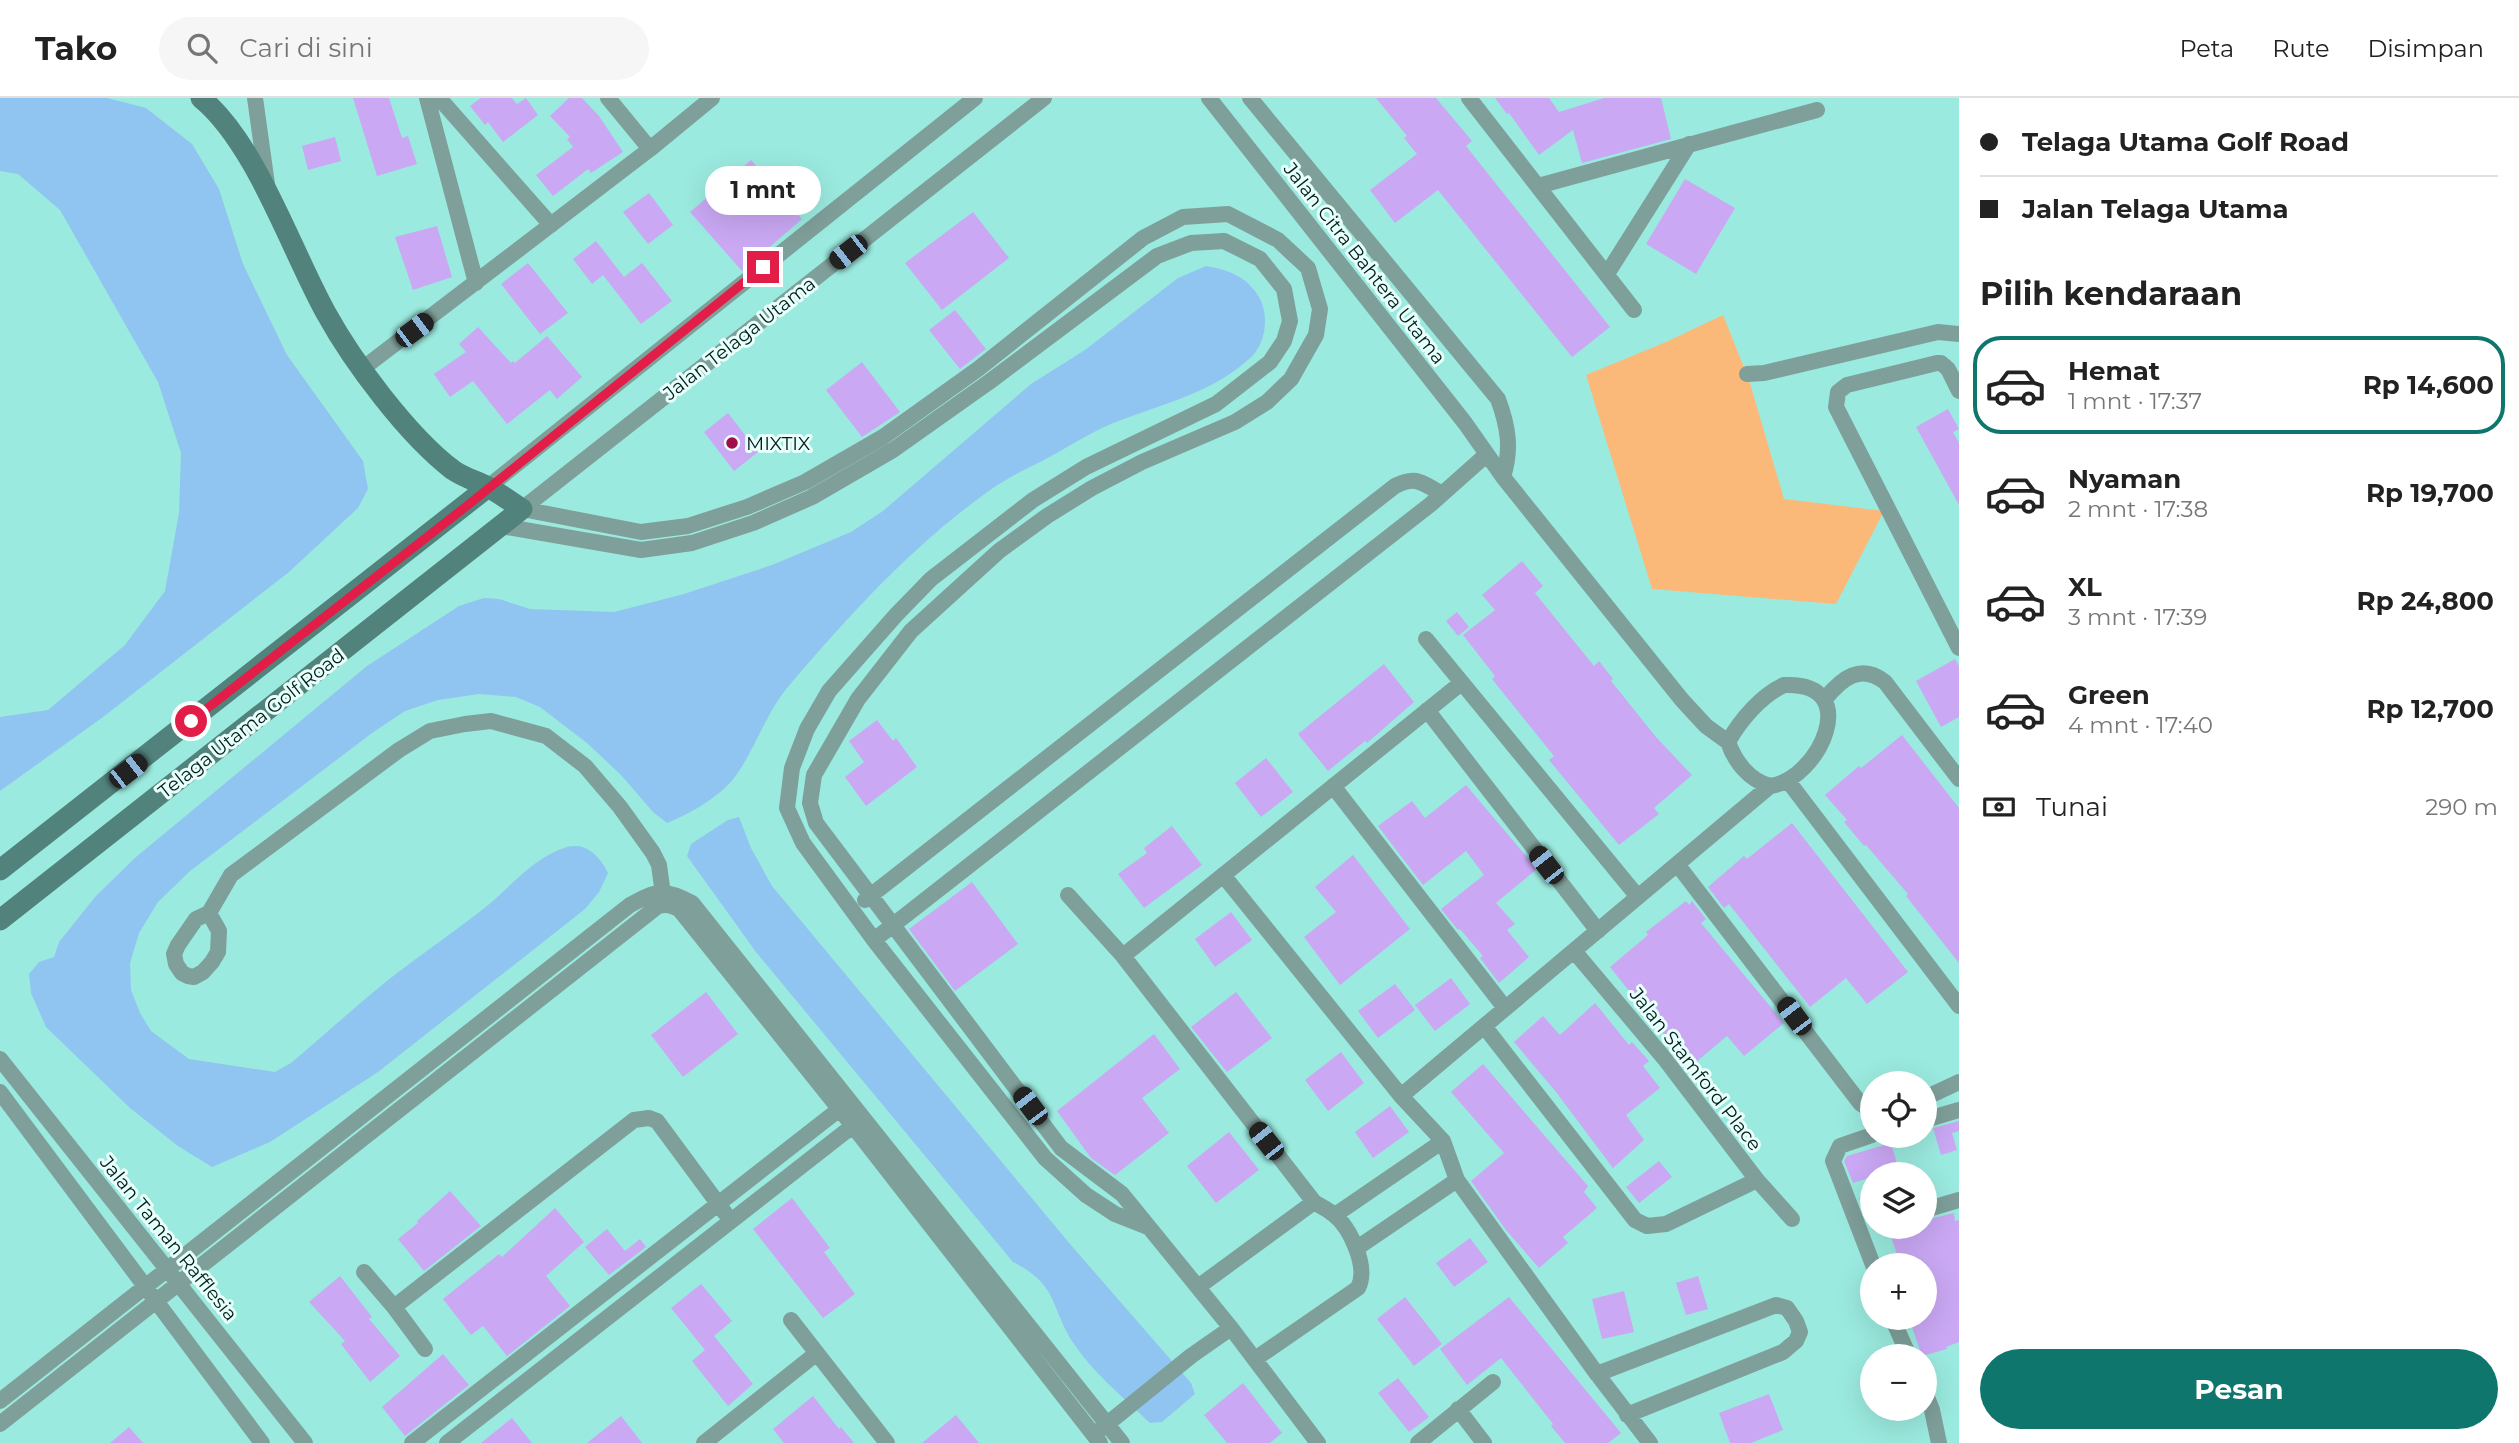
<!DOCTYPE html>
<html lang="id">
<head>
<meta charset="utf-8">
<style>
  body { margin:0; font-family:Montserrat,sans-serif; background:#f6f6f6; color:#222; height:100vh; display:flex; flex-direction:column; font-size:26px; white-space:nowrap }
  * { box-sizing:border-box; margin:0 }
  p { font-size:23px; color:#767676 }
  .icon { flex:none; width:38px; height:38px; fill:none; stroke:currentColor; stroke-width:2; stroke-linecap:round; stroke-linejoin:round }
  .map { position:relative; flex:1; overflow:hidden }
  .side { display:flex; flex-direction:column; background:#fff; width:560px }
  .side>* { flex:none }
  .guide { display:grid; align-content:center; height:154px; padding:0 21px; background:#fff }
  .buttons { position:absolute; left:1860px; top:973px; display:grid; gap:14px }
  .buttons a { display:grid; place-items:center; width:77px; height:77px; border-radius:50%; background:#fff; box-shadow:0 7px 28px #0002; font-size:35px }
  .end { position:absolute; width:32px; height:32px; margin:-16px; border:9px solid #e11d48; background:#fff; box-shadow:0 0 0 4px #fff }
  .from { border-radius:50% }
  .bubble { position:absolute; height:49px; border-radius:24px; background:#fff; box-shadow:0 7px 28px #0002; font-size:23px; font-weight:700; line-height:49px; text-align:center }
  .car { position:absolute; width:21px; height:42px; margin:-21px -10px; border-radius:9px; box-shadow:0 0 5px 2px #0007; background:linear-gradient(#222 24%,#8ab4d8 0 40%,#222 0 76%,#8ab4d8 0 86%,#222 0) }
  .guide b { display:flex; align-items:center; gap:24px; height:66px; font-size:26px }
  .guide b+b { border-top:2px solid #e0e0e0 }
  .guide i { width:18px; height:18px; background:#222 }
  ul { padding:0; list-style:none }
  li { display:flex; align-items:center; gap:21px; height:98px; margin:0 14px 10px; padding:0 7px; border:4px solid transparent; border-radius:28px }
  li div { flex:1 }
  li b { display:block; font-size:26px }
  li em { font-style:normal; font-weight:700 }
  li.on { border-color:#0f766e }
  li>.icon { width:63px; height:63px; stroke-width:1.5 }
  h2 { padding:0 21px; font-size:32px; line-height:84px }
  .pay { display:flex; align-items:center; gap:18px; height:77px; padding:0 21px; font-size:26px }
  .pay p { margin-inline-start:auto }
  .button { display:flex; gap:14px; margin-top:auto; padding:14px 21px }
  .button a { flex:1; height:80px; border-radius:42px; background:#0f766e; color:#fff; font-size:28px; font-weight:700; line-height:80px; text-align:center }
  header { display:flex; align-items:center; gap:42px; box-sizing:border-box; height:98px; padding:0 35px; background:#fff; border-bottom:2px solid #e0e0e0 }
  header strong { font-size:33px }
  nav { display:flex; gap:38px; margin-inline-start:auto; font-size:24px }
  .search { width:490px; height:63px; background:#f6f6f6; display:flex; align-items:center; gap:18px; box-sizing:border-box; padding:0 24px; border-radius:38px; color:#767676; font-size:26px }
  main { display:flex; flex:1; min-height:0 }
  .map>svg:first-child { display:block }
  .green { fill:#fbb979 }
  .water { fill:#90c4f1 }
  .building { fill:#caa8f4 }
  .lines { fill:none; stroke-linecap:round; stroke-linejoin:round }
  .street { stroke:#7f9f9a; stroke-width:16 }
  .secondary { stroke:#52827c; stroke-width:21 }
  .route { stroke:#e11d48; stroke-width:9 }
  .poi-dot { fill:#a30d4c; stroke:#e8fffb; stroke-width:2.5 }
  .labels { text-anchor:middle; stroke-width:6; stroke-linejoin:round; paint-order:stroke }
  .street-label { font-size:19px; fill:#001c19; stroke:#e8fffb }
  .poi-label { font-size:19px; fill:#001c19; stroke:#e8fffb; text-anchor:start }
</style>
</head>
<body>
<header>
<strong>Tako</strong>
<div class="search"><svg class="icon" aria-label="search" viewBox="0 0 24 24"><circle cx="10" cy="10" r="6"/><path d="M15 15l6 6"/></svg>Cari di sini</div>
<nav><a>Peta</a><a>Rute</a><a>Disimpan</a></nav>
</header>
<main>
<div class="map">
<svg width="1959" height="1345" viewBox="0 0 1959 1345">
  <rect width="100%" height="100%" fill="#9beadf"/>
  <path class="green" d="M1723 217 1749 282 1784 401 1884 413 1836 506 1652 491 1586 277 1666 244Z"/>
  <path class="water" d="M0 0H107L146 10 192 46 219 91 243 166 287 257 363 363 368 391 358 410 289 474 103 619 0 693V619L48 612 125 547 165 493 179 415 181 355 158 284 60 112 18 76 0 73Z
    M1206 168C1230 172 1250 180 1261 203 1269 221 1265 248 1249 261 1211 296 1158 307 1111 326 1083 338 1059 355 1032 368 1012 378 995 387 978 401 907 453 843 524 787 590 763 619 750 666 726 689 710 704 687 717 667 725L653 714 621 677 587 645 540 609 516 599 479 596 438 602 405 613 372 635 190 773 158 804 139 835 130 865 131 892 140 915 151 933 189 961 275 974 291 965C323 938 355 909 388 882 419 858 451 836 482 812 509 791 533 759 567 749 587 744 600 759 608 775L599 794 585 811 378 974 270 1044 212 1069 178 1048 130 1010 46 929 31 895 29 876 39 864 54 859 59 844 96 798 136 759 367 568 459 508 484 500 499 501 530 511 614 514 684 496 772 467 851 434 883 413 1031 286 1085 252 1178 180Z
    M739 719 751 750 772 788 1070 1146 1191 1285 1195 1296 1162 1324 1150 1325C1123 1299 1092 1274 1072 1243 1049 1205 1058 1187 1013 1164L756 854 687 758 691 746 728 722Z"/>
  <path class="building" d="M353 0H389L402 40 408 38 417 66 377 78Z
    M481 0H512L517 6 526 0 538 17 503 44 488 24 485 27 470 8Z
    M569 0H582L599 18 623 54 591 75 588 71 553 98 536 77 573 49 567 41 570 39 550 18Z
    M1376 0H1436L1472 43 1466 48 1610 229 1572 259 1438 92 1395 125 1370 92 1417 56 1404 40 1407 38Z
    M1495 0H1549L1559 14 1604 0H1661L1671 41 1582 65 1573 32 1539 57 1509 15 1507 16Z
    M335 39 341 63 308 72 302 48Z
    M751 62 802 121 742 173 690 114Z
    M1685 81 1735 110 1696 176 1646 146Z
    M649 95 673 127 648 146 623 114Z
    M973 114 1009 160 942 212 905 165Z
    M437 128 452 179 413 192 395 139Z
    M596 143 624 179 642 165 672 203 641 226 603 177 592 186 573 161Z
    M528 165 568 215 540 236 501 186Z
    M955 212 986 251 960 271 929 232Z
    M478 229 511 265 513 263 515 265 547 238 582 279 557 301 550 292 507 326 473 283 450 299 434 276 466 254 459 246Z
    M862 264 900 314 862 339 826 292Z
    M1948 311 1959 331 1953 334 1959 345V407L1916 329Z
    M728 315 758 354 734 373 704 334Z
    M1522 463 1543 488 1535 495 1594 568 1599 563 1613 581 1611 583 1656 639 1692 677 1654 710 1659 716 1619 747 1549 662 1554 658 1492 581 1495 578 1463 537 1495 512 1482 497Z
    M1457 514 1469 529 1458 538 1446 523Z
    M1955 561 1959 568V619L1941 629 1916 583Z
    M1384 566 1414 604 1367 645 1365 643 1328 673 1298 636Z
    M877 622 893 643 896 640 917 669 866 708 845 679 864 664 849 643Z
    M1902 637 1959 710V865L1906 798 1908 796 1866 747 1864 748 1844 724 1847 722 1825 697 1859 668 1861 670Z
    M1266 660 1293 694 1261 719 1235 685Z
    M1466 687 1537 771 1496 805 1515 826 1507 832 1529 859 1499 885 1480 860 1483 858 1460 831 1458 832 1441 811 1484 777 1466 753 1423 787 1378 728 1412 703 1425 720Z
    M1792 725 1908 874 1867 906 1846 880 1810 909 1729 806 1724 810 1708 789 1744 758 1747 761Z
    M1172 728 1202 767 1144 810 1118 776 1147 755 1144 750Z
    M1353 757 1410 831 1340 887 1304 839 1336 814 1315 789Z
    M972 784 1018 846 955 893 909 831Z
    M1686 803 1689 807 1692 803 1706 821 1701 825 1784 925 1744 958 1727 938 1690 969 1610 869 1648 837 1646 834Z
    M1231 814 1252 842 1215 869 1195 841Z
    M1451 880 1470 906 1435 933 1415 907Z
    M1395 886 1415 912 1378 940 1358 913Z
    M706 894 738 936 683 979 651 937Z
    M1236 894 1272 940 1227 974 1191 929Z
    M1595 905 1629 947 1632 944 1649 963 1643 968 1660 990 1626 1017 1644 1042 1613 1070 1556 994 1514 944 1543 918 1560 937Z
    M1154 936 1180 971 1142 1000 1169 1035 1115 1077 1091 1060 1057 1013Z
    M1341 954 1364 985 1328 1013 1305 982Z
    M1483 966 1588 1088 1584 1094 1597 1110 1563 1139 1568 1145 1539 1170 1506 1132 1471 1083 1504 1055 1451 994Z
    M1390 1008 1409 1034 1373 1060 1355 1034Z
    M1959 1023V1033L1952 1035 1957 1052 1941 1057 1933 1030Z
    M1229 1034 1259 1072 1216 1105 1187 1068Z
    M1891 1045 1900 1076H1872V1079L1853 1085 1844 1063 1847 1058Z
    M1659 1063 1672 1079 1639 1105 1626 1089Z
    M450 1093 481 1128 424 1173 398 1141 418 1125 417 1123Z
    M1867 1098 1872 1120V1123L1868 1124 1859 1100Z
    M792 1100 830 1150 824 1154 855 1196 823 1220 753 1131Z
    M555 1110 584 1144 546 1178 570 1208 507 1258 483 1228 471 1237 443 1201 499 1156 502 1159Z
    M1954 1115 1955 1123 1959 1122V1244L1946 1249 1947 1251 1922 1258 1911 1226 1916 1224 1915 1220H1925V1167H1904L1902 1162 1899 1163 1889 1132 1898 1129H1925V1122Z
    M607 1131 625 1153 640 1141 646 1149 609 1177 585 1149Z
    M1470 1140 1488 1164 1454 1189 1436 1165Z
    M340 1178 372 1219 369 1221 400 1258 370 1284 341 1246 345 1243 309 1204Z
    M1698 1178 1708 1211 1686 1217 1676 1185Z
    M701 1186 732 1223 714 1238 753 1286 728 1308 692 1263 705 1252 671 1210Z
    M1624 1193 1634 1234 1602 1241 1592 1201Z
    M1405 1199 1442 1246 1414 1268 1377 1221Z
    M1509 1199 1621 1335 1608 1345H1565L1551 1328 1553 1326 1501 1260 1467 1287 1440 1251Z
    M443 1256 469 1287 405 1338 382 1309Z
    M1398 1280 1429 1319 1409 1334 1378 1295Z
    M1243 1285 1282 1335 1270 1345H1227L1204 1317Z
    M1769 1296 1783 1332 1751 1345H1730L1719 1315Z
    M813 1298 839 1331 841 1329 854 1345H784L773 1331Z
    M956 1317 979 1345H922Z
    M621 1318 642 1345H587Z
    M512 1320 532 1345H481Z
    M129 1329 143 1345H110Z"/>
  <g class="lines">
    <path class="street" d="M255 0 267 86
      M427 0 476 185
      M439 0 551 127
      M608 0 650 51
      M1209 0 1465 325 1503 379C1512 351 1508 328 1498 301L1250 0
      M1469 0 1634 212
      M1538 88 1817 12
      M1607 176 1689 46
      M362 271 650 51 712 0
      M1747 276 1764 275 1938 234 1959 236
      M1959 293 1948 271 1941 265H1937L1847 287 1838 294 1836 309 1959 550
      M1503 379 1682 602 1706 628 1728 644
      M488 389 975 0
      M522 411 641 434 688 428 747 409 805 384 883 339 978 271 1143 140 1183 119 1228 116 1278 142 1308 170 1320 211 1316 237 1291 281 1267 304 1235 324 1142 364 1092 390 1047 418 999 453 911 533 858 601 814 677 810 705 816 725 1061 1050 1122 1096 1231 1230 1318 1345
      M522 411 1044 0
      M501 428 641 452 692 445 753 425 812 399 893 352 989 284 1157 158 1191 145 1224 143 1260 161 1284 191 1290 223 1284 243 1270 264 1216 306 1086 369 1033 402 931 481 896 517 829 593 807 631 792 670 787 710 803 745 874 842 1045 1060 1086 1097 1115 1116 1148 1129
      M1426 541 1638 799
      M1784 587C1865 583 1819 682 1770 688 1749 682 1735 664 1728 644 1741 621 1761 598 1784 587Z
      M1825 601C1842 580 1861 565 1885 584L1959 681
      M1427 612 1598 833
      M1788 683 1959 908
      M1333 688 1505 910
      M1677 766 1860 1005 1872 1013
      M1223 777 1401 998 1443 1043 1457 1082 1597 1276 1650 1345
      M1068 797 1123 858 1314 1104C1320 1108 1327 1111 1333 1116 1350 1129 1369 1169 1358 1190L1255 1261
      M865 802 1395 388C1417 377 1422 385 1442 396
      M209 815 219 833 218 854 212 864 203 874 194 879 188 878 182 875 176 866 174 856 178 847 196 821 209 815 231 777 399 652 430 633 465 626 491 623 546 638 585 668 620 709 653 755 659 767 664 804
      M874 842 1431 406 1486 357
      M1123 858 1460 586
      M1484 928 1635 1122 1647 1128 1666 1126 1757 1082 1664 960 1574 853
      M0 961 305 1345
      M0 994 262 1345
      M1401 998 1770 688
      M1925 1000 1959 984
      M1925 1022 1959 1012
      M1872 1037 1840 1048 1833 1063 1873 1167
      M1757 1082 1792 1121
      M1925 1112 1959 1102
      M1335 1117 1443 1043
      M1357 1150 1457 1082
      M364 1174 394 1209 425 1251
      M1198 1189 1314 1104
      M394 1209 634 1022 649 1020 657 1023 725 1115
      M1892 1220 1909 1258
      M791 1222 887 1345
      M1597 1276 1776 1207 1787 1210 1796 1223 1800 1234 1796 1243 1783 1254 1627 1317
      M1925 1294 1932 1312 1939 1345
      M0 1303 630 807C657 792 664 790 692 805L1122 1345
      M1458 1311 1484 1345
      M0 1326 658 808C667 806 671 807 679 811L853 1028 1100 1345
      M1101 1331 1191 1258 1231 1230
      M412 1345 846 1006
      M447 1345 859 1023
      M704 1345 817 1255
      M1418 1345 1493 1284"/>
    <path class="secondary" d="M0 772 488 389
      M0 822 522 411C510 403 499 395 486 388 476 383 463 379 453 372 408 338 353 264 326 215 291 152 256 45 201 0"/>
  </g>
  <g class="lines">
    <path class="route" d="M191 623 468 407 763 169"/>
  </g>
  <circle class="poi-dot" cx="732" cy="345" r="7"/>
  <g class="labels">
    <g class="street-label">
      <text transform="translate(1365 165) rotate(52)" y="7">Jalan Citra Bahtera Utama</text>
      <text transform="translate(739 240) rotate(-38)" y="7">Jalan Telaga Utama</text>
      <text transform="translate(251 625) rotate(-38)" y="7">Telaga Utama Golf Road</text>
      <text transform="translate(1696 971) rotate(52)" y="7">Jalan Stamford Place</text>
      <text transform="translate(169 1140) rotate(51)" y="7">Jalan Taman Rafflesia</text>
    </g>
    <g class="poi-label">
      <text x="746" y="352">MIXTIX</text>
    </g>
  </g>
</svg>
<div class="buttons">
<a><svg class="icon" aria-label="locate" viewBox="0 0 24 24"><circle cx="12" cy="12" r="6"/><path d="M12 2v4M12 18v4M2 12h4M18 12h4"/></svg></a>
<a><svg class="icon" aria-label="layers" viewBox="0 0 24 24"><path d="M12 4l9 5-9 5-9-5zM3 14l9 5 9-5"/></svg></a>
<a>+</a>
<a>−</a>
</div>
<i class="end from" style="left:191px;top:623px"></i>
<i class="end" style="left:763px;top:169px"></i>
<div class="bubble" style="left:705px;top:68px;width:116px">1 mnt</div>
<i class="car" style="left:848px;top:154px;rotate:232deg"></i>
<i class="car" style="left:414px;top:232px;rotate:53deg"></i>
<i class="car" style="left:128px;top:673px;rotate:52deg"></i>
<i class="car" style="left:1546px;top:767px;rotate:322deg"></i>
<i class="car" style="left:1794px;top:918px;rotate:323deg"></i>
<i class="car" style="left:1030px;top:1008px;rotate:323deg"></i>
<i class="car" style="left:1266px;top:1043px;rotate:322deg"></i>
</div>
<section class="side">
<div class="guide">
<b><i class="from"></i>Telaga Utama Golf Road</b>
<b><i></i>Jalan Telaga Utama</b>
</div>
<h2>Pilih kendaraan</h2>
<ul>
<li class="on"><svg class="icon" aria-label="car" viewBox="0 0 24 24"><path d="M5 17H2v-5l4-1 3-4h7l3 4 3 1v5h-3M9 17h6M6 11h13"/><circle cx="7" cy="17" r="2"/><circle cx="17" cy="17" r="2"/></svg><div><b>Hemat</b><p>1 mnt · 17:37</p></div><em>Rp 14,600</em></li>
<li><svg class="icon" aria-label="car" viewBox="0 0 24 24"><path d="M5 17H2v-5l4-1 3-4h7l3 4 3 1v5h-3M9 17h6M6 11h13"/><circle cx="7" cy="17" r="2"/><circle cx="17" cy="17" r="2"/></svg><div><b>Nyaman</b><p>2 mnt · 17:38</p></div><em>Rp 19,700</em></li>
<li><svg class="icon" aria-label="car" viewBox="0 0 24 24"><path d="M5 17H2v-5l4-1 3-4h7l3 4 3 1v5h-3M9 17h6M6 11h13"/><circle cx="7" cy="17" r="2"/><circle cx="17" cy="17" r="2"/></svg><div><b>XL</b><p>3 mnt · 17:39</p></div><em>Rp 24,800</em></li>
<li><svg class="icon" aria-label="car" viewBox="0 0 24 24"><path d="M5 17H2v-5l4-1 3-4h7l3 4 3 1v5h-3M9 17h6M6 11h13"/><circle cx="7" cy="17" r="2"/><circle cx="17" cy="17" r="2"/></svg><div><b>Green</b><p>4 mnt · 17:40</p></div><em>Rp 12,700</em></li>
</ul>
<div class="pay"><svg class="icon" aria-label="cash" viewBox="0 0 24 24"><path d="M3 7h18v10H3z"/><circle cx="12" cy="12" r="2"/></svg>Tunai<p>290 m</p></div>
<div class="button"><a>Pesan</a></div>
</section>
</main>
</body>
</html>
